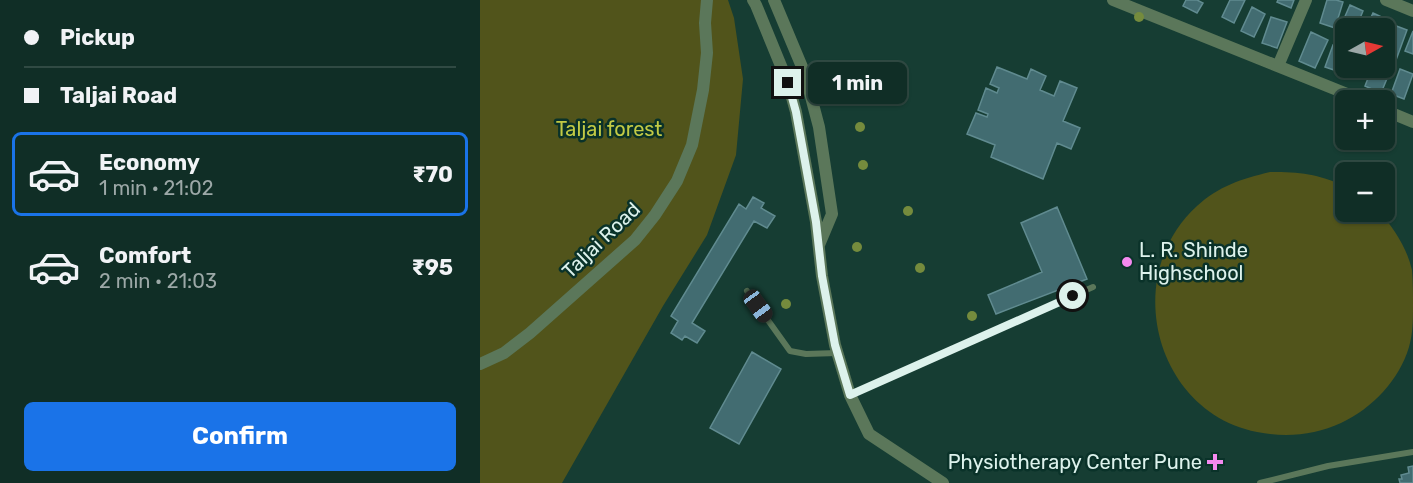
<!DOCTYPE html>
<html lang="en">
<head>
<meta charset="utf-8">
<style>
  body { margin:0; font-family:Rubik,sans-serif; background:#19362e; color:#f1f3f6; height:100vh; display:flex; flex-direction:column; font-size:22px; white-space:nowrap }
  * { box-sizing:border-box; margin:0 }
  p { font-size:20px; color:#9ca8a7 }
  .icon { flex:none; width:33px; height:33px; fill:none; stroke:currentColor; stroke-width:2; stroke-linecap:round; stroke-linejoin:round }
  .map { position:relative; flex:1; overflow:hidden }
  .drawer { display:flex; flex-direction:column; background:#102e26; width:480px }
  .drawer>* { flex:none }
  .top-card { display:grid; align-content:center; height:132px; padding:0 24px; background:#102e26 }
  .needle { width:39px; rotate:82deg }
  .tools { position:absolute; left:855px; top:18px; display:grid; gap:12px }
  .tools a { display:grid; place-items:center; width:60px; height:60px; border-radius:9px; background:#102e26; box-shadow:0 2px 4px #0004,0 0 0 2px #304a43; font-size:30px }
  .end { position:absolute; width:27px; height:27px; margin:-14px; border:8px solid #ddf2ec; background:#111; box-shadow:0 0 0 3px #111 }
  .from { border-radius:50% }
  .bubble { position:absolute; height:42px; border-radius:9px; background:#102e26; box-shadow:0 2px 4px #0004,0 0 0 2px #304a43; font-size:20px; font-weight:700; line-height:42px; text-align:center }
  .car { position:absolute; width:18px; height:36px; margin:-18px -9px; border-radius:8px; box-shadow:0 0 4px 2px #0007; background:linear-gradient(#222 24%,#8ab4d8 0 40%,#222 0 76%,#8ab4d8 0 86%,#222 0) }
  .top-card b { display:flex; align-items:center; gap:21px; height:57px; font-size:22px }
  .top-card b+b { border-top:2px solid #304a43 }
  .top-card i { width:15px; height:15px; background:#f1f3f6 }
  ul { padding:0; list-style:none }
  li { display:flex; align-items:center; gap:18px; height:84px; margin:0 12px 9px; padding:0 12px; border:3px solid transparent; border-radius:9px }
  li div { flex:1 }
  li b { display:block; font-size:22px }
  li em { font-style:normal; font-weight:700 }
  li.selected { border-color:#1a73e8 }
  li>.icon { width:54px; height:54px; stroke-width:1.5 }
  .cta { display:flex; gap:12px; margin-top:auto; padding:12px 24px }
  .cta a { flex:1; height:69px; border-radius:9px; background:#1a73e8; color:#fff; font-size:24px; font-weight:700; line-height:69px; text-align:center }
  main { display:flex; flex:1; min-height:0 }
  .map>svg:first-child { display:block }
  .green { fill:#51541b }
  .building { fill:#426c71; stroke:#608b90; stroke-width:1.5 }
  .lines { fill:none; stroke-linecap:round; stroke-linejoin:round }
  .lane { stroke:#5b775a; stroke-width:6 }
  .street { stroke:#5b775a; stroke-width:12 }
  .tree { fill:#758b3d }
  .route { stroke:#ddf2ec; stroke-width:8 }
  .poi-dot { fill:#f489ef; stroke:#0a3229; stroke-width:2 }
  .labels { text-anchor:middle; stroke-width:5; stroke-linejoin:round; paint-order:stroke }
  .park-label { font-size:20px; fill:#c2ca45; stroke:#0a3229 }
  .street-label { font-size:20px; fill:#ddf2ec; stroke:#0a3229 }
  .poi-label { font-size:20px; fill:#ddf2ec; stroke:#0a3229; text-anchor:start }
</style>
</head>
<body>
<main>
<section class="drawer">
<div class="top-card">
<b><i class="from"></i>Pickup</b>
<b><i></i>Taljai Road</b>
</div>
<ul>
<li class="selected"><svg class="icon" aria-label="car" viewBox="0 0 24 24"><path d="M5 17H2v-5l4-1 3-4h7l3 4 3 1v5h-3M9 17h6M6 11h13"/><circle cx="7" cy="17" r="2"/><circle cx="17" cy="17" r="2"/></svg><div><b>Economy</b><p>1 min · 21:02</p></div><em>₹70</em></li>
<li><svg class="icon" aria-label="car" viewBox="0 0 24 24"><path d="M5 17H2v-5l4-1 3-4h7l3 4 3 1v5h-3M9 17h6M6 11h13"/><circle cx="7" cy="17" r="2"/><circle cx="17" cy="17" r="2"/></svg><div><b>Comfort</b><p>2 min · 21:03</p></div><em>₹95</em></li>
</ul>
<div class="cta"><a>Confirm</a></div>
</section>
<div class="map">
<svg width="933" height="483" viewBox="0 0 933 483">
  <rect width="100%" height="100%" fill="#163d33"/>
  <path class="green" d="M0 0H248L254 18 263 79 256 155 227 235 183 306 82 483H0Z
    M790 172C821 172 837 174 865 186L866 212H899C914 228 927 248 932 270 933 281 933 295 933 306 933 321 933 333 929 347 919 380 893 408 861 423 835 435 806 438 777 432 675 412 640 276 717 206 739 186 761 179 790 172Z"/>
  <path class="building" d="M706 0H717L723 3 717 13 703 6Z
    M750 0H765L754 23 742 17Z
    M798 0H814L811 8 797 2Z
    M847 0H856L863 2 855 28 840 23Z
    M870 5 883 11 876 28H866V33L859 30Z
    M772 7 785 14 774 37 761 31Z
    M893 13 904 18 899 28H886Z
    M791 17 807 22 797 48 782 43Z
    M911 24 927 30 916 60 904 56V41Z
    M933 31V54L925 51Z
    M831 32 848 40 835 68 819 61Z
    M853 45 865 50 857 71 845 67Z
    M904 66 911 69 901 93 885 86 892 68H904Z
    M517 67 547 79 551 69 566 76 560 90 574 96 580 81 597 88 583 121 600 128 591 149 577 143 563 179 511 157 515 145 487 134 496 113 507 117 508 114 498 110 506 88 517 93 519 88 510 84Z
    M867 68H880L875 79 864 75Z
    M920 69 933 74 924 99 911 94Z
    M273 197 284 203 281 208 295 216 287 228 274 221 212 323 225 331 217 343 205 336 202 340 191 333 198 321 191 316 259 204 266 209Z
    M577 207 607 279 516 314 508 295 562 272 541 223Z
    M272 352 301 369 259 444 230 428Z
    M933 466V483H920L919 479H922L921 475 929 473 928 467Z"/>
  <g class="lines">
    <path class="lane" d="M267 291 310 351 326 354 357 353
      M370 395 613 287
      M780 483 848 466 933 452"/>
    <path class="street" d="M273 0 276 5 308 83 316 112 336 222 342 276 355 345 370 395 389 434 463 483
      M294 0 325 74 339 127 352 214 339 245
      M633 0 882 100
      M906 0 933 11
      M798 66 826 0
      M904 110 933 122
      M0 364 24 353 50 333 155 240 175 215 197 181 212 145 223 90 227 53 225 23 227 0"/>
  </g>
  <g class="tree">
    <circle cx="659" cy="17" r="5"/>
    <circle cx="373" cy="87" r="5"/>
    <circle cx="380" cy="127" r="5"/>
    <circle cx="383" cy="165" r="5"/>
    <circle cx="428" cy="211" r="5"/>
    <circle cx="377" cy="247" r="5"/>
    <circle cx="440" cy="268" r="5"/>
    <circle cx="306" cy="304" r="5"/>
    <circle cx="492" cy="316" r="5"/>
  </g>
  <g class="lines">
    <path class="route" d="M308 83 316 112 336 222 342 276 355 345 370 395 593 296"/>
  </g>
  <g class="poi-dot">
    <circle cx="647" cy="262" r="6"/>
    <path d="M732 453h6v6h6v6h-6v6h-6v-6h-6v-6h6z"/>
  </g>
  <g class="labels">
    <g class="park-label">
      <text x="129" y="136">Taljai forest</text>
    </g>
    <g class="street-label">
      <text transform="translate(121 240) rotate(-44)" y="7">Taljai Road</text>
    </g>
    <g class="poi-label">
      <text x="659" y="257">L. R. Shinde<tspan x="659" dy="23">Highschool</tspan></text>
      <text x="722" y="469" text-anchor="end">Physiotherapy Center Pune</text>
    </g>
  </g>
</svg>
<div class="tools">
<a><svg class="needle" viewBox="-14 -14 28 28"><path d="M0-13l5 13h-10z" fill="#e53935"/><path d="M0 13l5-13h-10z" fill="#9ca8a7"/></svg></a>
<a>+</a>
<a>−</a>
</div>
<i class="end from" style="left:593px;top:296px"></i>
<i class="end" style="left:308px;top:83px"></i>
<div class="bubble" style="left:328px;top:62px;width:99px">1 min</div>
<i class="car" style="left:278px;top:306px;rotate:144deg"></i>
</div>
</main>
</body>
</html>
